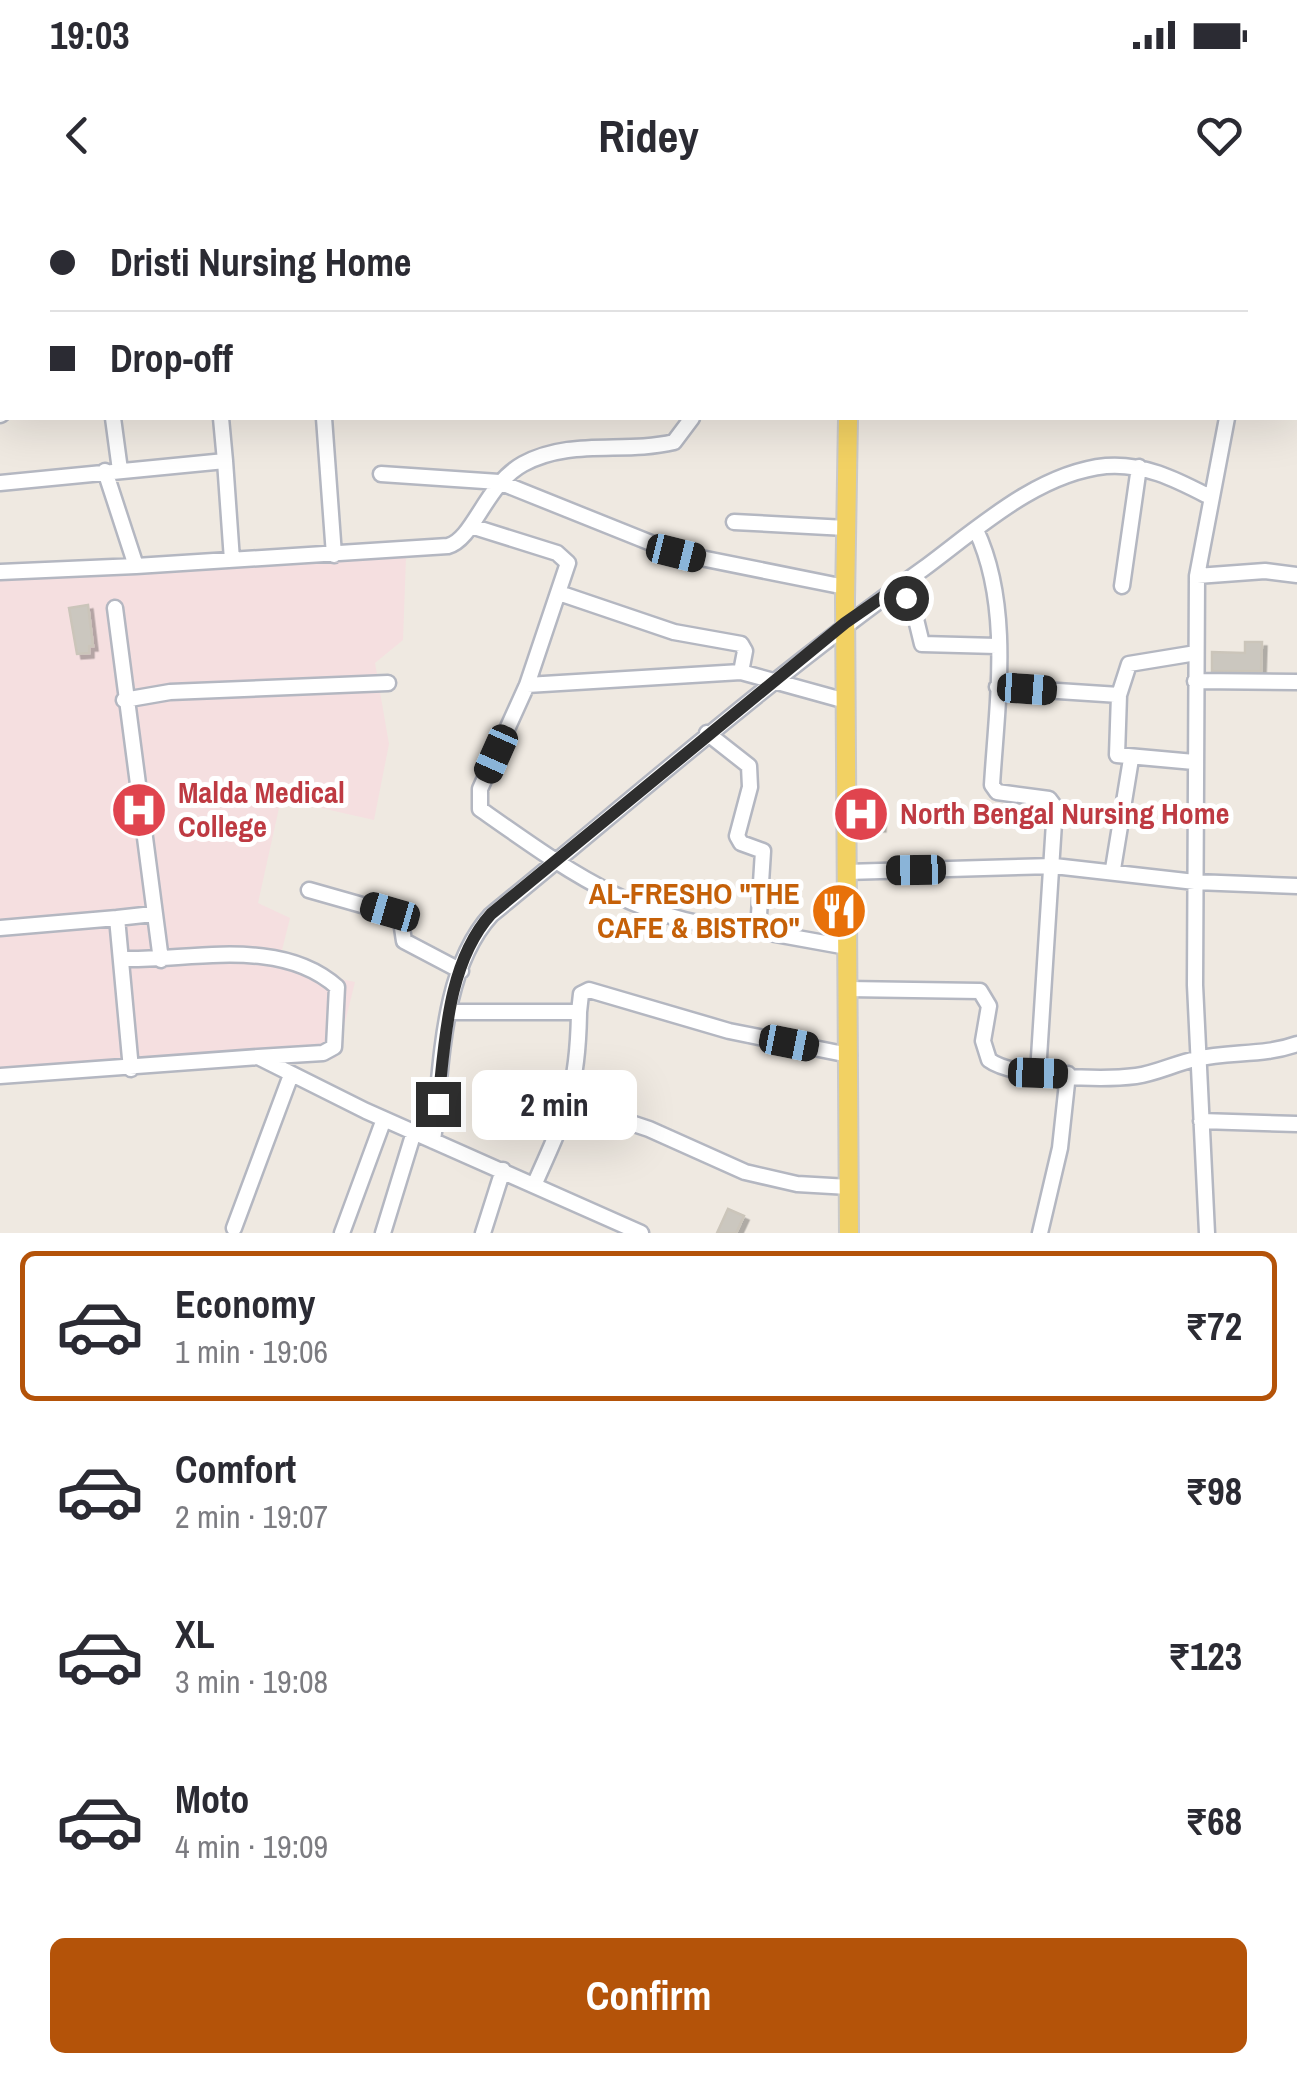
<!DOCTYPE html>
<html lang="en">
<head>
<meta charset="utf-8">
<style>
  body { margin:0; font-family:"Archivo Narrow",sans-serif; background:#f2f2f3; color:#2b2b33; height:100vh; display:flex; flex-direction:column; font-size:38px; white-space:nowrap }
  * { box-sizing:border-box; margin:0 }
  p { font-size:32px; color:#7c7c81 }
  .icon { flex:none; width:55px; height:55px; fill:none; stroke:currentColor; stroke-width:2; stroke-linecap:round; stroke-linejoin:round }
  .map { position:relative; height:1033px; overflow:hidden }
  .details { display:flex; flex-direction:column; background:#fff; flex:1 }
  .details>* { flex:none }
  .banner { position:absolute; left:0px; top:0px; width:1298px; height:220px; box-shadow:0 10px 40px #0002; display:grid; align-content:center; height:220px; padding:0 50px; background:#fff }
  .end { position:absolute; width:45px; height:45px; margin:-22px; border:12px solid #2e2e2e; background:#fff; box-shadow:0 0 0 5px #fff }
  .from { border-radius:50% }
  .bubble { position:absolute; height:70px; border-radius:15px; background:#fff; box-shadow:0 10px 40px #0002; font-size:32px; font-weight:700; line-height:70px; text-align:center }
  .car { position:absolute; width:30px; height:60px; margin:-30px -15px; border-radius:12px; box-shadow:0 0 8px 2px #0007; background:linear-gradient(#222 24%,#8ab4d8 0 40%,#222 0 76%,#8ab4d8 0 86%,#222 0) }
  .banner b { display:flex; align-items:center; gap:35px; height:95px; font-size:38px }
  .banner b+b { border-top:2px solid #e1e1e2 }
  .banner i { width:25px; height:25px; background:#2b2b33 }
  ul { padding:18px 0 0; list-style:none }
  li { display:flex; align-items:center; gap:30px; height:150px; margin:0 20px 15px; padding:0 30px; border:5px solid transparent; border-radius:15px }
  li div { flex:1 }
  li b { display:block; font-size:38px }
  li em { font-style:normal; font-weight:700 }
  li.on { border-color:#b45309 }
  li>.icon { width:90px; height:90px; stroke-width:1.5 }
  .primary-button { display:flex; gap:20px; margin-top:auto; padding:20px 50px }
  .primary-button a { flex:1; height:115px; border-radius:15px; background:#b45309; color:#fff; font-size:40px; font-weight:700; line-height:115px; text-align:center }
  .status { display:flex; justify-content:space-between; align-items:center; height:70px; padding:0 50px; background:#fff; direction:ltr }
  .status svg { height:28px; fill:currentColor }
  header { display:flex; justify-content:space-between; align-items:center; height:130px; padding:0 50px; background:#fff; font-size:45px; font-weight:700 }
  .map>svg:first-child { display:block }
  .medical { fill:#f5dfe0 }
  .building { fill:#cbc7bf; stroke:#cbc5ba; stroke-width:2.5; filter:url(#shadow) }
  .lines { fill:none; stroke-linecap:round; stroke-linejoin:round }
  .minor-casing { stroke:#b4b7c1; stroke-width:19 }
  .major-casing { stroke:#c9c9c9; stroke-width:22 }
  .minor { stroke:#fff; stroke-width:14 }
  .major { stroke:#f2d163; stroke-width:18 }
  .route { stroke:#2e2e2e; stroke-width:12 }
  .labels { text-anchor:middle; stroke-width:10; stroke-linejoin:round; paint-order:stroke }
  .health-label { font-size:30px; font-weight:bold; fill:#be3a42; stroke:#fff; text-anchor:start }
  .food-label { font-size:30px; font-weight:bold; fill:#c56008; stroke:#fff; text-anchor:end }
</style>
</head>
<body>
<div class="status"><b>19:03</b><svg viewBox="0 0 49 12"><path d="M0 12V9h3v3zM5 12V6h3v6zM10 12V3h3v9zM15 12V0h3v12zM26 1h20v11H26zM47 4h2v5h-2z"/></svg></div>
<header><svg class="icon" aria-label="back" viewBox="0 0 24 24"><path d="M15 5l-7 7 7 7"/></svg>Ridey<svg class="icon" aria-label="heart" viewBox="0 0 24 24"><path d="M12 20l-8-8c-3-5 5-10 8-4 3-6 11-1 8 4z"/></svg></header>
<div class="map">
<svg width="1297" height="1033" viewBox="0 0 1297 1033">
  <defs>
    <filter id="shadow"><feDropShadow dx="4.5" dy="4.5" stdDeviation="0" flood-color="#0004"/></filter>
  </defs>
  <rect width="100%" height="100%" fill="#efe9e1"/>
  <path class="medical" d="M406 358 403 440 375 463 389 544 374 620 281 599 258 703 290 718 278 766 355 782 336 858 0 871V379Z"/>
  <path class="building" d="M88 405 93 446H89V453L77 454 69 408Z
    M1245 442H1262L1261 471H1212V452L1245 453Z
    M859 603 882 604 881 627 859 626Z
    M728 1009 744 1016 736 1033H717Z"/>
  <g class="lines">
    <g class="minor-casing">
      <path id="minor" d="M20 0 21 2
        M353 0V2
        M629 0 707 2
        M617 2V0
        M1267 2 1268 0
        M1278 2V0
        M1295 22 1297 23
        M0 98 2 97
        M1295 185H1297
        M0 215 2 214
        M113 218 120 270
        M324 218 334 355
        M225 261 232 360
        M381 274 499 282 676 353 845 387
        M0 283 225 261 221 218
        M734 322 846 328
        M471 326 557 353 568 363 527 485 480 589V609C574 675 639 724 758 731L763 651 741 643 737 636 750 587 749 566 707 533
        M976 330C1012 406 997 503 992 585L997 592 1049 599 1055 607 1038 873
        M136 366 448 346C474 339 485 285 523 264 571 238 624 254 674 242L692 218
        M0 372 136 366 105 271
        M1197 376 1265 371 1297 375
        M1122 386 1139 267
        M897 387 914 411 922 444 997 446
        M559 393 674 432 741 444 745 451 741 472
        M115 408 161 760
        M1195 481 1297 482
        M527 485 741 472 846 501
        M997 487 1119 495 1129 464 1196 453
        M1119 495 1117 555 1194 562
        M124 500 170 492 388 483
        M1113 669 1131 559
        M846 672 1054 666 1195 682 1297 686
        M309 690 390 713 401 721 404 741 461 771
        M117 718 153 714
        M0 728 117 718 131 869
        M758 731 847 747
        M122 759C190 761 280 736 337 787L334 847 323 853 258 857
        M847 789 980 791 989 806 983 841 989 860C1013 878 1104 880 1136 876 1157 873 1176 863 1196 859 1230 851 1264 856 1297 844
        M449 812H579C578 890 566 914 535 983
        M579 812 581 794 589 790 729 831 849 855
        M0 876 258 857 366 911 641 1033
        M571 903 649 929 745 972 797 984 849 987
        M1201 921 1297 924
        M433 941C442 870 440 771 491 715 634 598 772 477 923 369 976 330 1037 273 1106 266 1143 263 1175 279 1206 295
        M234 1028 291 875
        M342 1033 384 919
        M383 1033 414 932
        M483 1033 503 970
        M1040 1033 1060 948 1068 874
        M1207 1033 1195 785 1197 376 1227 218"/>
    </g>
    <g class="major-casing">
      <path id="major" d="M851 2V0
        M848 218 845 400 849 1033"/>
    </g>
    <use href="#minor" class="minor"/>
    <use href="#major" class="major"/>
  </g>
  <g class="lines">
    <path class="route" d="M438 904C445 842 447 763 491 714L845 423 897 387 906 398"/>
  </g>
  <defs>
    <g id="hospital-disc" transform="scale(2.875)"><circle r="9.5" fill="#e0444e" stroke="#fff"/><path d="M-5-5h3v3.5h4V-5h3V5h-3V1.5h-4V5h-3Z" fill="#fff"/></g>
    <g id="restaurant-disc" transform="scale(2.875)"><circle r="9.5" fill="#e8710a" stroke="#fff"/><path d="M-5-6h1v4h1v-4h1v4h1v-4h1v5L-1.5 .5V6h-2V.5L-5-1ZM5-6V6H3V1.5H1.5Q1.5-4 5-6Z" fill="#fff"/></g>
  </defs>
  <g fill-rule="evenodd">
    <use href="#hospital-disc" x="139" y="610"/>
    <use href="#hospital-disc" x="861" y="614"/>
    <use href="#restaurant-disc" x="839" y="711"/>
  </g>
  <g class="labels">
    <g class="health-label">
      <text x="178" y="603">Malda Medical<tspan x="178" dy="34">College</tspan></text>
      <text x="900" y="624">North Bengal Nursing Home</text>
    </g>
    <g class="food-label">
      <text x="800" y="704">AL-FRESHO "THE<tspan x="800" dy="34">CAFE &amp; BISTRO"</tspan></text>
    </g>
  </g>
</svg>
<i class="end from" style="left:906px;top:398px"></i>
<i class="end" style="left:438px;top:904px"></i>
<div class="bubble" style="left:472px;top:870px;width:165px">2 min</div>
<i class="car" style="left:676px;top:353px;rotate:104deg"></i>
<i class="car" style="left:1027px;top:489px;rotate:94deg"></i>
<i class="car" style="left:496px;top:554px;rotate:204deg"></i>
<i class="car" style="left:916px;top:670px;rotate:269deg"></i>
<i class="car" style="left:390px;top:712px;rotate:286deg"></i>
<i class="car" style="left:789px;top:843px;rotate:101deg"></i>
<i class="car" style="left:1038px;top:873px;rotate:92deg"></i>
<div class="banner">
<b><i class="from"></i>Dristi Nursing Home</b>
<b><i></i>Drop-off</b>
</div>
</div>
<section class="details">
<ul>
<li class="on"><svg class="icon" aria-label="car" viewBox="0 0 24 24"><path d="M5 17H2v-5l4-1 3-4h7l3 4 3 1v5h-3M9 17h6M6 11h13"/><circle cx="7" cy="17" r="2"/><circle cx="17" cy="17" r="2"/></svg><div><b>Economy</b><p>1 min · 19:06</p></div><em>₹72</em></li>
<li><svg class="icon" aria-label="car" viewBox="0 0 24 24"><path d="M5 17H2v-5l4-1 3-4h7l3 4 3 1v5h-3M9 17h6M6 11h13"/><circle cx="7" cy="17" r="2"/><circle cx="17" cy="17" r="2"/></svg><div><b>Comfort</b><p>2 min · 19:07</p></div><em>₹98</em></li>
<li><svg class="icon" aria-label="car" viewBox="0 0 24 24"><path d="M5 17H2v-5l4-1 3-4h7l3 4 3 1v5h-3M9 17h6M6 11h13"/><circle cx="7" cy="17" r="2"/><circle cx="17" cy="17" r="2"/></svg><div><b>XL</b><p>3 min · 19:08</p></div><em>₹123</em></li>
<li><svg class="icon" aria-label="car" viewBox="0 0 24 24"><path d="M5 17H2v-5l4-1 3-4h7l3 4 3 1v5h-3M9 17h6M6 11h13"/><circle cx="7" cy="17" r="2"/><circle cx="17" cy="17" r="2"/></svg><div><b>Moto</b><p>4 min · 19:09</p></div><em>₹68</em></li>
</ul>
<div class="primary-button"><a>Confirm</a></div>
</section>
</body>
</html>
